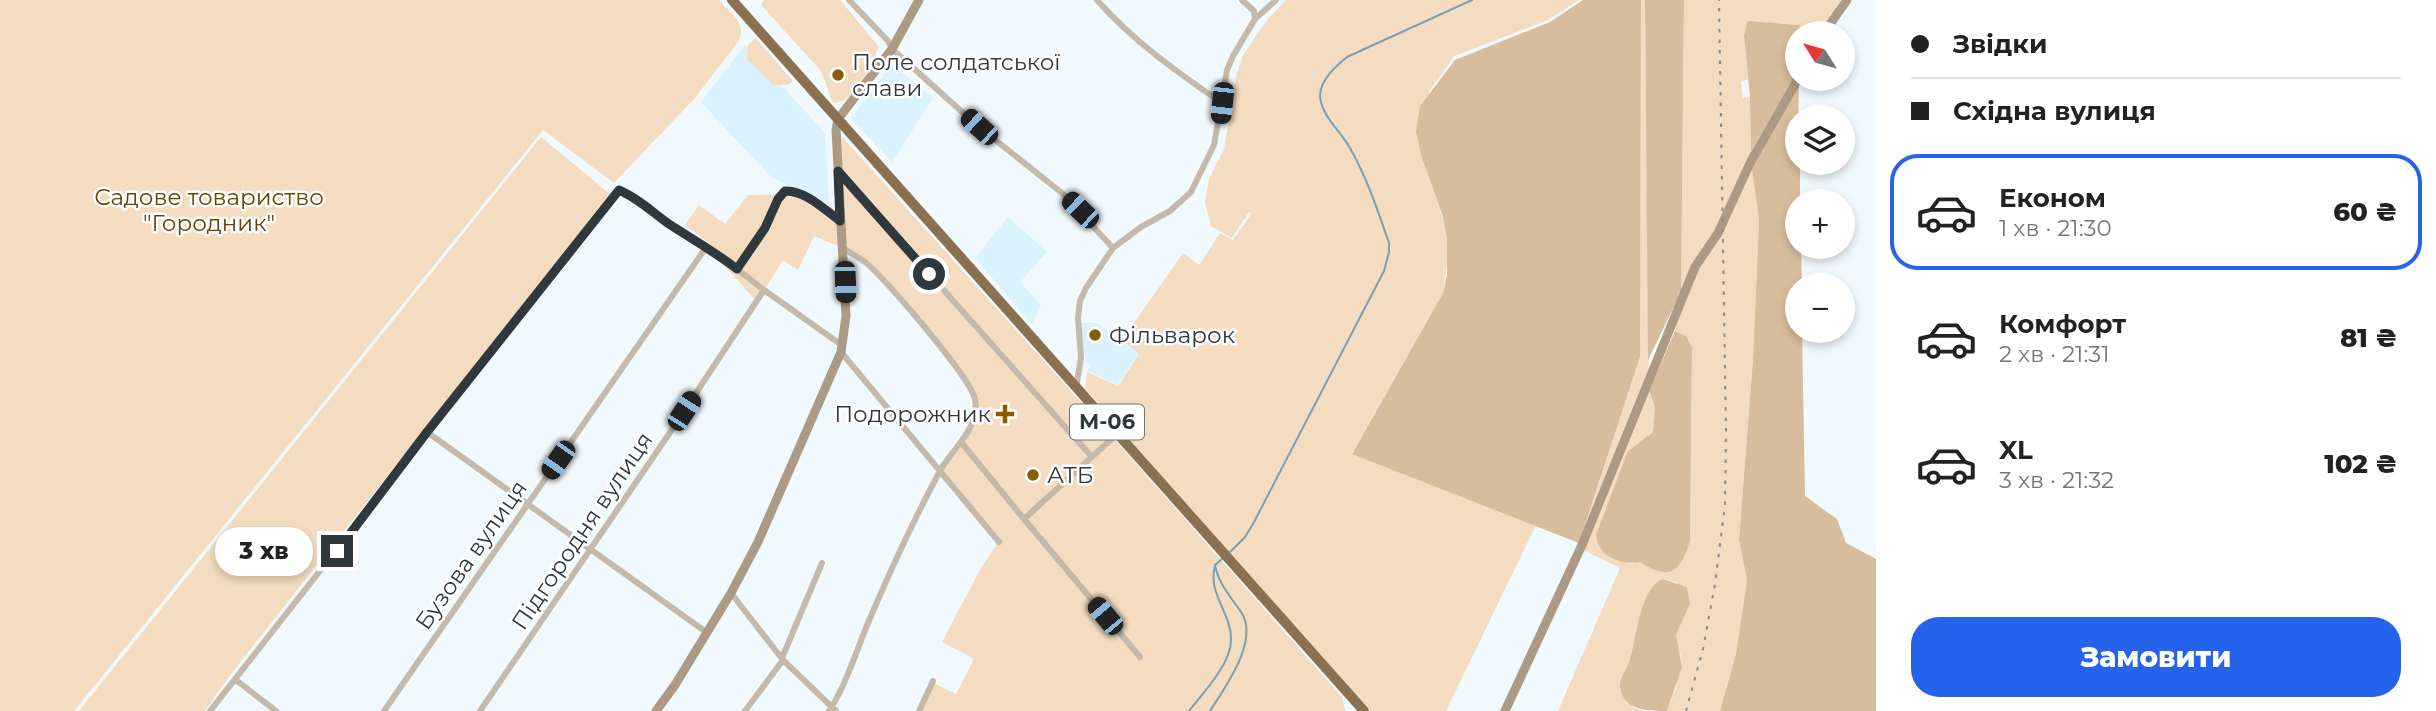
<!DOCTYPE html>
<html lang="uk">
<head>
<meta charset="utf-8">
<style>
  body { margin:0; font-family:Montserrat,sans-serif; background:#f6f6f6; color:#222; height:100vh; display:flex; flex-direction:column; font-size:26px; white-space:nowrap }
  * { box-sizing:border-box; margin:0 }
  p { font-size:23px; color:#767676 }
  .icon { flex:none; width:38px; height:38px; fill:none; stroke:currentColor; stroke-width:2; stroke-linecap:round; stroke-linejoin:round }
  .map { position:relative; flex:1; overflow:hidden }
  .details { display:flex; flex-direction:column; background:#fff; width:560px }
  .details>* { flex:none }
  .hud { display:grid; align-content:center; height:154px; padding:0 35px; background:#fff }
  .needle { width:46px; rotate:307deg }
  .buttons { position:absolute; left:1785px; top:21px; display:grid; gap:14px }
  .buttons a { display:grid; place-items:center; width:70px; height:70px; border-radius:50%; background:#fff; box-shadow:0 4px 10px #0003; font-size:35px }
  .end { position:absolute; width:32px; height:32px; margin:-16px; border:9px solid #2f383c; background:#fff; box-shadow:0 0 0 4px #fff }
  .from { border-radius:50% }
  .bubble { position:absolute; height:49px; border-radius:24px; background:#fff; box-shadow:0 4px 10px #0003; font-size:23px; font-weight:800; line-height:49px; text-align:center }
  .car { position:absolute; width:21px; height:42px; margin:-21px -10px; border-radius:9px; box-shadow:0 0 5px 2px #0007; background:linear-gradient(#222 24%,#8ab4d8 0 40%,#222 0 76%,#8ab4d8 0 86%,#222 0) }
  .hud b { display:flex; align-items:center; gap:24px; height:66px; font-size:26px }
  .hud b+b { border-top:2px solid #e0e0e0 }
  .hud i { width:18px; height:18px; background:#222 }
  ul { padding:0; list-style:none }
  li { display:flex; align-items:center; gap:21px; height:116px; margin:0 14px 10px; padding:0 21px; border:4px solid transparent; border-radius:28px }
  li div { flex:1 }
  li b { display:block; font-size:26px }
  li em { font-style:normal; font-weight:800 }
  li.current { border-color:#2563eb }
  li>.icon { width:63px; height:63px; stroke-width:1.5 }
  .cta { display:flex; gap:14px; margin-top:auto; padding:14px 35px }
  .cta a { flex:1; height:80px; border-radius:28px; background:#2563eb; color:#fff; font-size:28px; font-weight:800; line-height:80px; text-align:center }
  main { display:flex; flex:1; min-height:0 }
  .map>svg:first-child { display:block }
  .built { fill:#daf1fe }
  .green { fill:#f3dcc0 }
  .forest { fill:#d7bd9b }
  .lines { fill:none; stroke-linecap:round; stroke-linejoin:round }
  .stream { stroke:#78a1b6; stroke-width:2 }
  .street { stroke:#c5b9aa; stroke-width:6 }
  .secondary { stroke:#ac9a84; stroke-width:9 }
  .highway { stroke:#8a7152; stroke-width:10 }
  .rail { stroke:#858e92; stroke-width:2; stroke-dasharray:3.5 7; stroke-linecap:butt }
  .route { stroke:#2f383c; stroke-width:9 }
  .poi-dot { fill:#8b5b02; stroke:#fff; stroke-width:2.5 }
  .labels { text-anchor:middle; stroke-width:5; stroke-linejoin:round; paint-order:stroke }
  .shield { fill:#fff; stroke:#6d7476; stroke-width:2 }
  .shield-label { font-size:21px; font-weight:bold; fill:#2f383c }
  .poi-label { font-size:23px; fill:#2f383c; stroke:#fff; text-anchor:start }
  .park-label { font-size:23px; fill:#674306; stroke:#fff }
  .street-label { font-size:23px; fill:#2f383c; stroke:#fff }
</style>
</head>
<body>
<main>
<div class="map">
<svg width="1876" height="711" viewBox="0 0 1876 711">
  <rect width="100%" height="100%" fill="#f0f9fd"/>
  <path class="built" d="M745 45 825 133 829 204 771 177 701 102Z
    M892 64 933 98 892 162 851 118Z
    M1008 217 1047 252 1020 282 1041 305 1032 324 975 258Z
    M1078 323H1097L1138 354 1117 385 1088 371 1091 365 1086 362Z"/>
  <path class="green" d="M0 0H719C731 14 748 23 738 42L694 99 614 183 543 130 74 711H0Z
    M764 0H840L879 47C869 65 857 102 833 103L821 71 761 5Z
    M1286 0H1579L1548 20 1454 56 1429 92 1416 132 1421 155 1446 228 1448 257 1443 293 1352 453 1536 525 1446 711H1370C1274 604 1179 496 1085 388L1087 372 1118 386 1139 354 1122 340 1183 253 1199 265 1220 233 1233 240 1251 214 1249 212 1232 238 1211 226 1205 203 1209 179 1224 149 1237 73 1243 55 1256 36 1268 19Z
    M1641 0H1645L1649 391 1655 407 1653 432 1628 451 1629 564 1640 561C1668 580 1680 575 1690 541L1692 348 1686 336 1675 331 1681 292 1684 0H1841L1821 33H1807L1798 25 1747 22 1744 36 1748 80 1741 81 1743 98 1750 97 1751 161 1759 221 1753 359 1739 540 1747 580 1736 654 1720 711H1667L1676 688 1681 656 1677 646 1676 635 1690 604 1677 582 1663 579 1642 609 1629 663 1620 688 1632 706 1643 711H1558L1620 568 1583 550 1579 543 1640 357Z
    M756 38 758 41 793 81 787 85H773L747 59 748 45Z
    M836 130 1116 441 1342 697 1345 711H920L933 683 956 694 974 659 942 642 982 566 999 542 941 469 966 434 975 413 971 389 878 274 843 248 814 236 798 270 783 260 757 302 707 246 709 243 685 225 699 205 725 224 748 195 800 194 839 211Z
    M541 137 610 194 227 679 205 711H79Z"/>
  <path class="forest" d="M1583 0H1641L1640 357 1579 543 1352 454 1443 293 1447 275V238L1443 217 1421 155 1416 132 1420 106 1455 60 1550 22Z
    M1645 0H1684L1681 292 1648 360Z
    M1747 21 1799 25 1807 33H1797V73L1751 151 1750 97 1744 36Z
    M1799 83 1797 163H1800V201H1797V247H1801L1802 285H1797V331H1802L1805 496 1837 519 1846 543 1876 559V711H1720L1736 654 1747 580 1739 540 1753 359 1759 221 1751 161Z
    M1675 331 1686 336 1692 347 1690 541C1680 575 1668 580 1640 562 1622 566 1597 556 1596 535L1628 451 1653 432 1655 407 1649 391Z
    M1663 579 1687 587 1690 604 1676 635 1682 667 1667 711C1648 711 1624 711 1620 687 1619 679 1627 669 1629 662 1636 640 1637 614 1648 594 1652 587 1655 582 1663 579Z"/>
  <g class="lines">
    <path class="stream" d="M1230 552 1245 537 1253 524 1384 271 1389 252V243C1378 211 1367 178 1350 148 1341 132 1321 115 1320 96 1320 80 1336 66 1347 57L1472 0
      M1189 711C1203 693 1231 664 1231 640 1232 614 1207 593 1215 566
      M1210 711C1225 687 1260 640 1241 612 1231 597 1218 583 1215 565L1223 558"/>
    <path class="street" d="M849 0 888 41 892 49 979 127 1062 193 1113 248
      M1097 0C1133 41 1177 72 1222 103
      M1242 0 1254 11 1255 19
      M839 172 1091 456
      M737 269 765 228 778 199 785 191C805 190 825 210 840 221
      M841 352 999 542
      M1076 388 1081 358 1078 318 1080 301 1086 288 1113 248 1141 227 1170 211 1191 192 1214 145 1227 70 1233 56 1255 19 1276 0
      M427 432 706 632
      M1118 433 1024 519 1140 657
      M961 442 1024 519
      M731 593 783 660 836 711
      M782 658 822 563
      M236 680 276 711
      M210 711 619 190 633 196 669 223 707 246 764 290 843 346
      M384 711 707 246
      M480 711 671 431 764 290
      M745 711 783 660
      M829 711C846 685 856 652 868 623 890 571 914 519 941 469 954 447 980 428 975 399 970 377 885 278 865 262 858 257 850 253 843 248
      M919 711 933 681"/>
    <path class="secondary" d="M1824 33 1847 0
      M656 711 675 685 731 593 758 542 841 352 846 316 836 130 838 119 892 49 919 0
      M1505 711 1582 545 1695 267 1718 233 1751 161 1798 79"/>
    <path class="highway" d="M732 0 1364 711"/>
    <path class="rail" d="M1686 711 1703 649 1715 584 1725 505 1726 431 1719 0"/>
  </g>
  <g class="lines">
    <path class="route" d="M337 551 427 432 619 190C638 198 652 212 669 224 692 239 715 252 737 269L765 228 778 199 785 191C805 190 825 210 840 221L838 171 929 274"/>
  </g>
  <g class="poi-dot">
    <circle cx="838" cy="75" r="7"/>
    <circle cx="1095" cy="335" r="7"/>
    <path d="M1001.5 403.5h7v7h7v7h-7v7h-7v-7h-7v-7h7z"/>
    <circle cx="1033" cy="475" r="7"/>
  </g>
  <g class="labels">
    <rect class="shield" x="1070" y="404.5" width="74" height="35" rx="5"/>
    <g class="shield-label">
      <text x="1107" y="429">М-06</text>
    </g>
    <g class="poi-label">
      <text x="852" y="70">Поле солдатської<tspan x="852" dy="26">слави</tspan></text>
      <text x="1109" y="343">Фільварок</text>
      <text x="991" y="422" text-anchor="end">Подорожник</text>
      <text x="1047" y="483">АТБ</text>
    </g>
    <g class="park-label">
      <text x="209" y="205">Садове товариство<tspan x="209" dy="26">"Городник"</tspan></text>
    </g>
    <g class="street-label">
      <text transform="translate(582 531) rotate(-56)" y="8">Підгородня вулиця</text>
      <text transform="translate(471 555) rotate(-55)" y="8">Бузова вулиця</text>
    </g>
  </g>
</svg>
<div class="buttons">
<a><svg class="needle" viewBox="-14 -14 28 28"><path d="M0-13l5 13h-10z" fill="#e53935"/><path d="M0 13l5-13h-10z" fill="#767676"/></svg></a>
<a><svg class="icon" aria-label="layers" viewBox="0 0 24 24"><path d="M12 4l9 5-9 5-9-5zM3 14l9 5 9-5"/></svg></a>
<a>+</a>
<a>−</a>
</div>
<i class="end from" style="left:929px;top:274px"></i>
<i class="end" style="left:337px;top:551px"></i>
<div class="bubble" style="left:215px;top:527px;width:98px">3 хв</div>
<i class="car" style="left:1222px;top:103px;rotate:186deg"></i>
<i class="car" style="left:979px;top:127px;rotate:312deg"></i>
<i class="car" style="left:1080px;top:210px;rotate:314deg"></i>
<i class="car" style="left:845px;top:282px;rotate:178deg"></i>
<i class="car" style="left:684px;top:411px;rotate:33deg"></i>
<i class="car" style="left:558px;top:460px;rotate:215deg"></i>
<i class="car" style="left:1105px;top:616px;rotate:320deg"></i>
</div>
<section class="details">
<div class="hud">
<b><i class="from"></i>Звідки</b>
<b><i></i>Східна вулиця</b>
</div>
<ul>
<li class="current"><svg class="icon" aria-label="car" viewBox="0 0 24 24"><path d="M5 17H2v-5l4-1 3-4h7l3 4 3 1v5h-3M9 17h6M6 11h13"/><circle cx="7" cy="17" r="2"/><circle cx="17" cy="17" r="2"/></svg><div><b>Економ</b><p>1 хв · 21:30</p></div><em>60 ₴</em></li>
<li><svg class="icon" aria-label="car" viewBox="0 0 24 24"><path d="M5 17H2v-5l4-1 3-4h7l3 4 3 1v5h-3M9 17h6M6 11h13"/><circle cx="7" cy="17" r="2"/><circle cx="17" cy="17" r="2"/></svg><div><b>Комфорт</b><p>2 хв · 21:31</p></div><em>81 ₴</em></li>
<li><svg class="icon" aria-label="car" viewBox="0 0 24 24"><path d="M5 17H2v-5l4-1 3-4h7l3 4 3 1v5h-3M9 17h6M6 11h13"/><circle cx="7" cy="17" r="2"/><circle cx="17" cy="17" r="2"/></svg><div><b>XL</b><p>3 хв · 21:32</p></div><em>102 ₴</em></li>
</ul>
<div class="cta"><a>Замовити</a></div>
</section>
</main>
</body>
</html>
